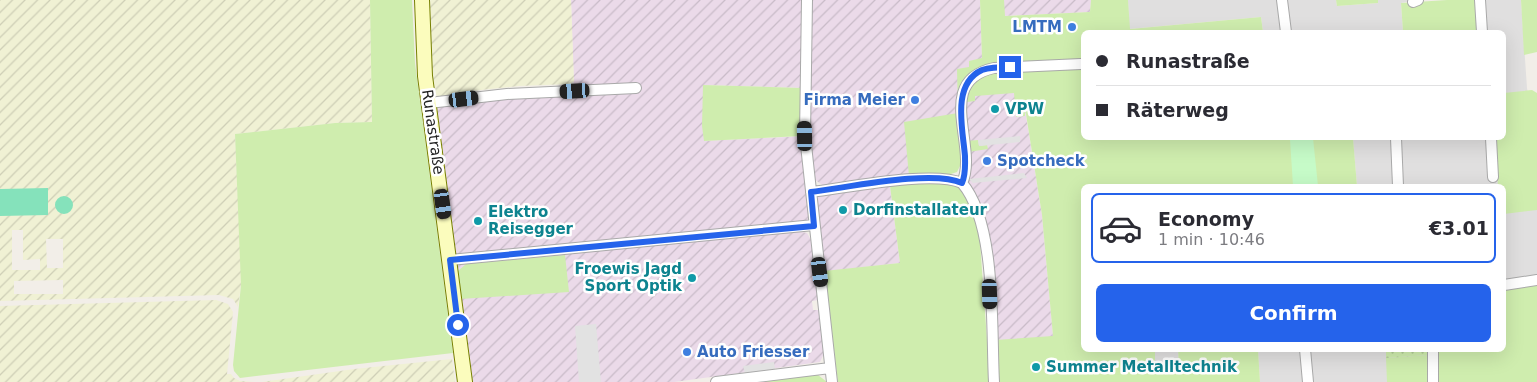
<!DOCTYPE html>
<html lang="en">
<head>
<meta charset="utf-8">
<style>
  body { margin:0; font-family:"DejaVu Sans",sans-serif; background:#f2f2f3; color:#2b2b33; height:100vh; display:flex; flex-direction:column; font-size:19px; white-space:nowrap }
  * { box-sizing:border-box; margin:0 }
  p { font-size:16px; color:#7c7c81 }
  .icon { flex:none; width:28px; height:28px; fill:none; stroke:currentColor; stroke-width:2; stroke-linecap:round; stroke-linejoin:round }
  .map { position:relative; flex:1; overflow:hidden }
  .details { position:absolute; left:1081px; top:184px; width:425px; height:168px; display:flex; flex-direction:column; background:#fff; border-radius:8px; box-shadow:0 5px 20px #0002 }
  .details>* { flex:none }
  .banner { position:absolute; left:1081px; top:30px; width:425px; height:110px; border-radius:8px; box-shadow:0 5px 20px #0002; display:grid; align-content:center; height:110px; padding:0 15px; background:#fff }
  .end { position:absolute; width:22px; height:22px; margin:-11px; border:6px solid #2563eb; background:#fff; box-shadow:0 0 0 2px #fff }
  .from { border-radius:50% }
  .car { position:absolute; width:15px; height:30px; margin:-15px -8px; border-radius:6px; box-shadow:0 0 4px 1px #0007; background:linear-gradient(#222 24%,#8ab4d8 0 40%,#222 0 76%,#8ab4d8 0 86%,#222 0) }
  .banner b { display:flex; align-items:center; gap:18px; height:48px; font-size:19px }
  .banner b+b { border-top:1px solid #e1e1e2 }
  .banner i { width:12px; height:12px; background:#2b2b33 }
  ul { padding:9px 0 0; list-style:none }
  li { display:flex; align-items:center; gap:15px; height:70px; margin:0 10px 8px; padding:0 5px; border:2px solid #e1e1e2; border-radius:8px }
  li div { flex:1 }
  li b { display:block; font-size:19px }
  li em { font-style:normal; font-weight:600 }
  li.active { border-color:#2563eb }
  li>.icon { width:45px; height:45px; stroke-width:1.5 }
  .button { display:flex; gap:10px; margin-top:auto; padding:10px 15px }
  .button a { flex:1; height:58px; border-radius:8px; background:#2563eb; color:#fff; font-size:20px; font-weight:600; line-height:58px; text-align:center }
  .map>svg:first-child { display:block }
  .residential { fill:#e0dfdf }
  .industrial { fill:url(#industrial-furrows); fill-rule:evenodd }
  .farmland { fill:url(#farmland-furrows); fill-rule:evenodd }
  .grass { fill:#cfedae }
  .park { fill:#c6fbc8 }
  .garden { fill:url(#garden-dots) }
  .pitch { fill:#85e2bb }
  .parking { fill:#e2e2e2 }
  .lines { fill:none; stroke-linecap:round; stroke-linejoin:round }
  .street-casing { stroke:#a9a9a9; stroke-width:12 }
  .secondary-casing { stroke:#778002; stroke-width:16 }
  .street { stroke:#fff; stroke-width:10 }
  .secondary { stroke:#fbfcbd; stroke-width:14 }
  .route { stroke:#2563eb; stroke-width:6 }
  .shop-dot { fill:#3f7fe0; stroke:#fff; stroke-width:2 }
  .culture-dot { fill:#0f9aa8; stroke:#fff; stroke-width:2 }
  .labels { text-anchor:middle; stroke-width:5; stroke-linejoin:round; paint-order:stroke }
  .shop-label { font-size:15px; font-weight:bold; fill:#366cbe; stroke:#fff; text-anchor:end }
  .culture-label { font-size:15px; font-weight:bold; fill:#0d838f; stroke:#fff; text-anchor:start }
  .street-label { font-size:15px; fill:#222; stroke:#fff }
</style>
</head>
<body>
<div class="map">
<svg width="1537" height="382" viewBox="0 0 1537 382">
  <defs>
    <pattern id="industrial-furrows" width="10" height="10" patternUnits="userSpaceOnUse" patternTransform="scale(1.25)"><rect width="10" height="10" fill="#ebdae9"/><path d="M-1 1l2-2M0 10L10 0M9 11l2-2" fill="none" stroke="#c9bbc8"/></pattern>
    <pattern id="farmland-furrows" width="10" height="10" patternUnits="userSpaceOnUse" patternTransform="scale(1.25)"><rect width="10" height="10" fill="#f0f1d4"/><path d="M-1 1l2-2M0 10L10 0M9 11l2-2" fill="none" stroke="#ceceb6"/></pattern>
    <pattern id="garden-dots" width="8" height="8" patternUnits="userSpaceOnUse" patternTransform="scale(1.25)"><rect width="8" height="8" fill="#cfedae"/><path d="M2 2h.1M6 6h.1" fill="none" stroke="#b1cb95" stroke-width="1.8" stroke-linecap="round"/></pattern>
  </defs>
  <rect width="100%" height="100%" fill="#f2eee8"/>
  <path class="residential" d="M1128 0H1336L1337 6 1378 3V0H1418L1401 3 1403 32H1263L1261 17 1129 29Z
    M1477 0H1521L1527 88 1537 145V382H1260L1258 349H1504V186H1357L1353 138H1504V32H1480Z
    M1155 349H1178L1179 368H1155Z"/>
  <path class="industrial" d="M571 0H980L982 59 969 67 958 113 909 176 825 187 814 179 811 192 890 186 900 263 820 272 814 226 798 231 807 233 811 240 818 300 812 301 813 310H820L825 351 820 362 674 382H465L429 103 574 91ZM703 85 805 88V136L704 141Z
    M1004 0H1091L1090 12 1004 16Z
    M1021 85 1042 215 1053 337 991 341 986 246 962 183 964 114 970 89Z"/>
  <path class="farmland" d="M0 0H370L372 122 335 123 235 134 241 265V285L238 307 233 299 219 295 0 301ZM12 230H23V260L40 259V270H12ZM46 239H63V268H47ZM63 280V294H14V281Z
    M427 0H571L574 81 570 84 519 86 452 93 449 98H439L433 91Z
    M216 300 228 304 233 312 227 374H231L234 378 240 381 254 382H0V306Z
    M452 359 455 382H262L354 369Z"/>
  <path class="grass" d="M370 0H412L415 63 453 353 240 378 234 371 233 365 241 285 235 134 335 123 372 122Z
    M980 0H1004L1005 16 1090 12 1091 0H1128L1130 29 1261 17 1263 32H1084V138H1353L1357 186H1084V349H1155V368H1179L1178 349H1258L1260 382H998L995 340 1053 336 1042 215 1025 108V116L1016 117 1014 93 975 96V101L967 102 964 113 958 114 961 164 957 172 948 175 909 176 904 122 958 113 957 69 969 67V61L982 58Z
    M1336 0H1378V3L1337 6Z
    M1447 0H1477L1480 32H1403L1401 3Z
    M1521 0H1537V52L1524 55Z
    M703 85 801 88V136L704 141 702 126Z
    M1532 90 1537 93V210L1504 214V186H1498L1494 138H1504V93Z
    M978 140 979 146 987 145 988 149 968 152 967 141Z
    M914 183H947L960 188 973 211 980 242 990 382H838L824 271 900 263 890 186Z
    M565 255 569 292 460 299 458 271 466 264Z
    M1537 284V382H1437V349H1504V290Z
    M1429 355 1430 382H1387L1386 358Z
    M818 375 827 382H753L812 375Z"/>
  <path class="park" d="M1313 138 1318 186H1293L1290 139Z"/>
  <path class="garden" d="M1386 349H1429V355L1386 358Z"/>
  <path class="pitch" d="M48 188V215L0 216V189Z
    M55 205a9 9 0 1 1 18 0a9 9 0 1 1-18 0Z"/>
  <path class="parking" d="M1020 136V142L979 146 978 140Z
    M1024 173 1027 178 973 183 969 179Z
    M596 324 601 382H579L575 326Z
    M774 362 775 369 745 373 743 366Z"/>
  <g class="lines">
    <g class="street-casing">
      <path id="street" d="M807 0 805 136 832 382
        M1282 0 1286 32
        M1480 0 1482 32
        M1413 2 1418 0
        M429 103 507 94 636 88
        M1396 138 1398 186
        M1491 138 1493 177
        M962 183C979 147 933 81 994 68L1081 64
        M811 192C846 188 932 170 962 183 997 224 991 328 994 382
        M450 260 814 225
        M1504 285 1537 280
        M1305 349 1308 382
        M716 382 830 368
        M1433 382V349"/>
    </g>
    <g class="secondary-casing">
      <path id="secondary" d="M422 0 425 76 465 382"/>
    </g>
    <use href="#street" class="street"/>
    <use href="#secondary" class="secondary"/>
  </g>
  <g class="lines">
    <path class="route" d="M458 325 450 260 814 226 811 192C846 188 932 169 962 183 966 174 965 166 965 156 963 130 951 84 982 70 991 67 1001 67 1010 67"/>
  </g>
  <g class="shop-dot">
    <circle cx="1072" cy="27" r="5"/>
    <circle cx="915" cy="100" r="5"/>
    <circle cx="987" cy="161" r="5"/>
    <circle cx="687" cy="352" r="5"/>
  </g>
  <g class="culture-dot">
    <circle cx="995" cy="109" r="5"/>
    <circle cx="843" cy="210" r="5"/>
    <circle cx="478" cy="221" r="5"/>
    <circle cx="692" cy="278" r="5"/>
    <circle cx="1036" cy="367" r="5"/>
  </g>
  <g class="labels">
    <g class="shop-label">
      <text x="1062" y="32">LMTM</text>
      <text x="905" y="105">Firma Meier</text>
      <text x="997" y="166" text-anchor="start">Spotcheck</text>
      <text x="697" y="357" text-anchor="start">Auto Friesser</text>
    </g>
    <g class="culture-label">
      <text x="1005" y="114">VPW</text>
      <text x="853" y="215">Dorfinstallateur</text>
      <text x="488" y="217">Elektro<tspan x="488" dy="17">Reisegger</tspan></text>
      <text x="682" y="274" text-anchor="end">Froewis Jagd<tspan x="682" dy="17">Sport Optik</tspan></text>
      <text x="1046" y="372">Summer Metalltechnik</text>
    </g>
    <g class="street-label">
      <text transform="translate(433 132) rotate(82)" y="5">Runastraße</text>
    </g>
  </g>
</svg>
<i class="end from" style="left:458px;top:325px"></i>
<i class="end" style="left:1010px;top:67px"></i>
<i class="car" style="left:575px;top:91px;rotate:267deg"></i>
<i class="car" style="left:464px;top:99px;rotate:83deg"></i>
<i class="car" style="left:805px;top:136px;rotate:359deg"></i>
<i class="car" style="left:443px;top:204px;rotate:172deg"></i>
<i class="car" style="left:820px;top:272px;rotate:173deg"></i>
<i class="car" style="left:990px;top:294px;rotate:178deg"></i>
<div class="banner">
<b><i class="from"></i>Runastraße</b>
<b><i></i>Räterweg</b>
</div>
<section class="details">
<ul>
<li class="active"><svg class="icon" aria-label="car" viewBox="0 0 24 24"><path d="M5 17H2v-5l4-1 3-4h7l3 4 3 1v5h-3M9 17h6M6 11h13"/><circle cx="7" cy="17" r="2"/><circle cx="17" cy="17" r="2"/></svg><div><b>Economy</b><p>1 min · 10:46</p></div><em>€3.01</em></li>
</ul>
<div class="button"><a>Confirm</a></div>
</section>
</div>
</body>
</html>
